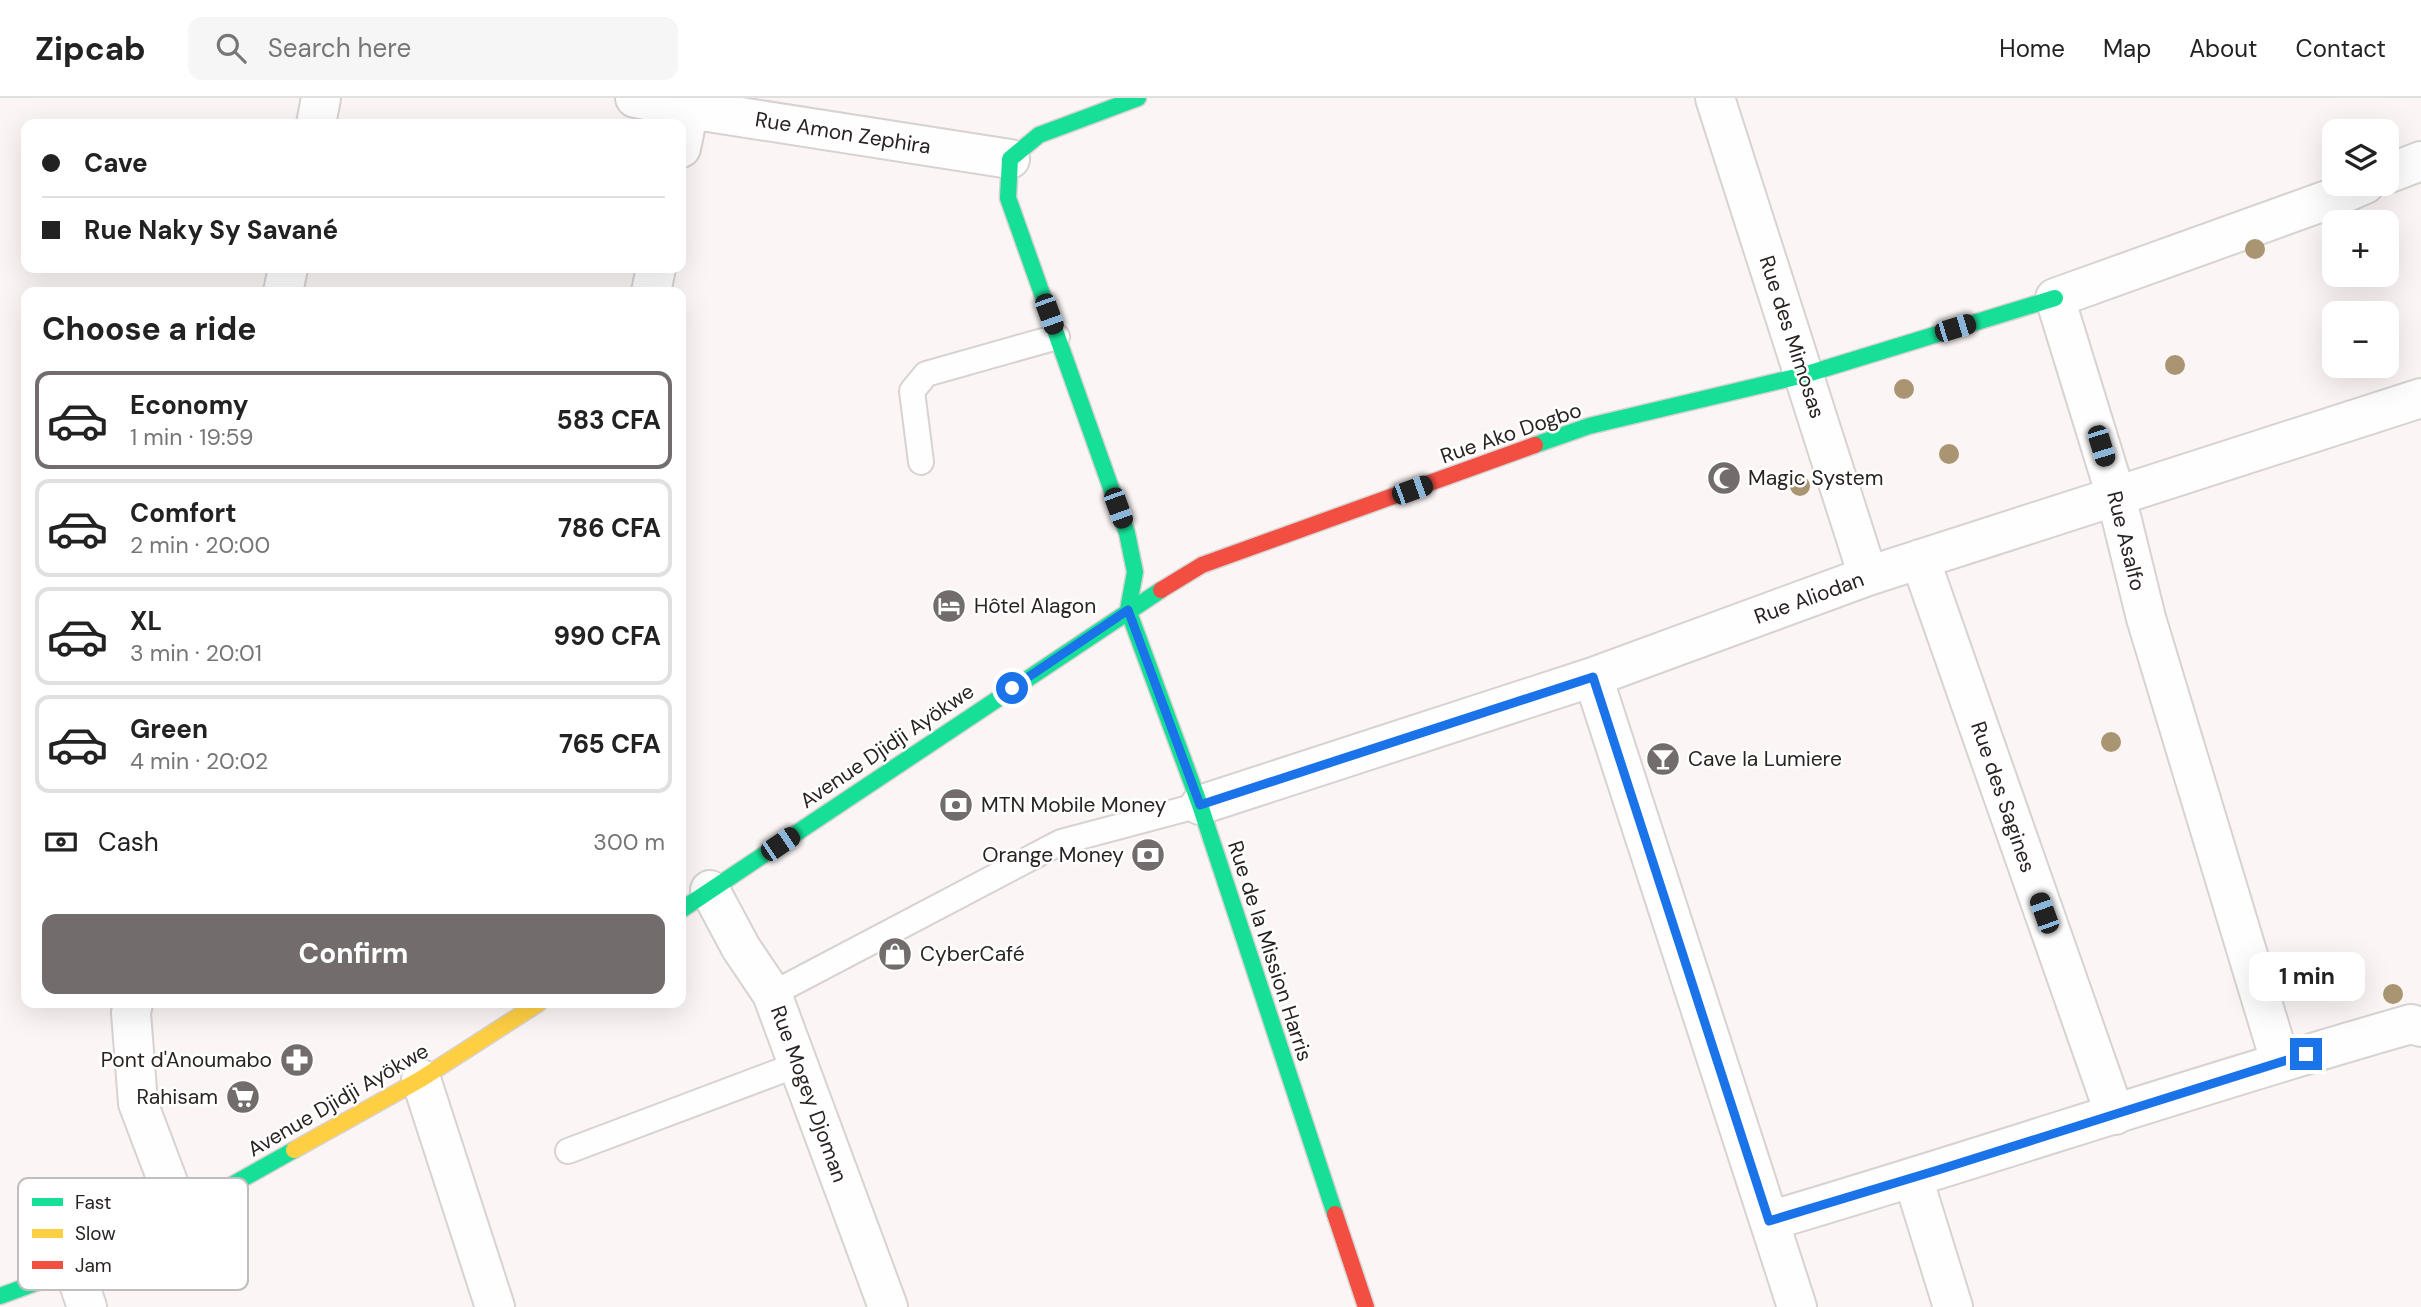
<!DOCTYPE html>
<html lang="en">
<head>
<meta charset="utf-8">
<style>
  body { margin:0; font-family:"DM Sans",sans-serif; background:#f6f6f6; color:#222; height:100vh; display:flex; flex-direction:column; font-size:26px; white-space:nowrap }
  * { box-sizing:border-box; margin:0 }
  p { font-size:23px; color:#767676 }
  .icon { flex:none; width:38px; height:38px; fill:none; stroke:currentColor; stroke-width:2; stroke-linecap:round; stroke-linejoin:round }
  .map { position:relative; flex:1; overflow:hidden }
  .sheet { position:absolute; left:21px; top:189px; width:665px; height:721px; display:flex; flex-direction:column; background:#fff; border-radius:14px; box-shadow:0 7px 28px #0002 }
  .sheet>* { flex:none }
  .guide { position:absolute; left:21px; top:21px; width:665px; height:154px; border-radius:14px; box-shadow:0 7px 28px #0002; display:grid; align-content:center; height:154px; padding:0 21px; background:#fff }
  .controls { position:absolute; left:2322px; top:21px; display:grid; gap:14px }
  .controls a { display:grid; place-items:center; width:77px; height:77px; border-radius:14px; background:#fff; box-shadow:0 7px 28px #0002; font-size:35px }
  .end { position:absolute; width:32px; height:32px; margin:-16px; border:9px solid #1a73e8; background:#fff; box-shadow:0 0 0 4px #fff }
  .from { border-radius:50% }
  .bubble { position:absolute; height:49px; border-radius:14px; background:#fff; box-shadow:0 7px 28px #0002; font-size:23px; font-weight:700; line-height:49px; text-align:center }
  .car { position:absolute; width:21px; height:42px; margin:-21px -10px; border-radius:9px; box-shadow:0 0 5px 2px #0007; background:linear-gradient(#222 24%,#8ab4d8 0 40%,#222 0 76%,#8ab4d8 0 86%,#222 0) }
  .guide b { display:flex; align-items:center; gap:24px; height:66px; font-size:26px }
  .guide b+b { border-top:2px solid #e0e0e0 }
  .guide i { width:18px; height:18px; background:#222 }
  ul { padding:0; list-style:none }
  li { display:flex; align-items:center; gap:21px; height:98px; margin:0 14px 10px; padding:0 7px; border:4px solid #e0e0e0; border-radius:14px }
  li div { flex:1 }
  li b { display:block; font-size:26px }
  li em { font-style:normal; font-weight:700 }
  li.active { border-color:#726d6c }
  li>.icon { width:63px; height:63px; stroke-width:1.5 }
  h2 { padding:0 21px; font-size:32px; line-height:84px }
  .pay { display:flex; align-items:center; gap:18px; height:77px; padding:0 21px; font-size:26px }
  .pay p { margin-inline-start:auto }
  .action { display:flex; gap:14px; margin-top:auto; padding:14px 21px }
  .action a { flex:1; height:80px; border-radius:14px; background:#726d6c; color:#fff; font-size:28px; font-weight:700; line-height:80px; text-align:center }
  header { display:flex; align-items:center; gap:42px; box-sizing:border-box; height:98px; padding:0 35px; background:#fff; border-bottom:2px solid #e0e0e0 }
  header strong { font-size:33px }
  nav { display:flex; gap:38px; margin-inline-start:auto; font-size:24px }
  .search { width:490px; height:63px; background:#f6f6f6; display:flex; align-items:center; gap:18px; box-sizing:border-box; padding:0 24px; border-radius:14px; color:#767676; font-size:26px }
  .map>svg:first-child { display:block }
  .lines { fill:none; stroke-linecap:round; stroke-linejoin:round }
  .lane-casing { stroke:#d8d2d1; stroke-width:28 }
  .street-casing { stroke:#d8d2d1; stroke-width:42 }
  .fast-casing { stroke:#d8d2d1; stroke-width:19 }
  .slow-casing { stroke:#d8d2d1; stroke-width:19 }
  .jam-casing { stroke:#d8d2d1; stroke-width:19 }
  .lane { stroke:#fefefe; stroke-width:24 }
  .street { stroke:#fefefe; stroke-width:38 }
  .fast { stroke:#16e098; stroke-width:16 }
  .slow { stroke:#ffcf43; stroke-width:16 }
  .jam { stroke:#f24e42; stroke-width:16 }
  .tree { fill:#a99572 }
  .route { stroke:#1a73e8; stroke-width:9 }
  .labels { text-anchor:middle; stroke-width:5; stroke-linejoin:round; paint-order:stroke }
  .street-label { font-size:21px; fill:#292322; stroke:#fff }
  .poi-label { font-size:21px; fill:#292322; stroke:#fff; text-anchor:start }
  .key { fill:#fff; stroke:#bfbdbd; stroke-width:2 }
  .key-label { font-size:19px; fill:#292322 }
</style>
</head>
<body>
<header>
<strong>Zipcab</strong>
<div class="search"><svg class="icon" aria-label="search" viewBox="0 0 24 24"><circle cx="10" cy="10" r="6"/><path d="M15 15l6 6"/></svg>Search here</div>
<nav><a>Home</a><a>Map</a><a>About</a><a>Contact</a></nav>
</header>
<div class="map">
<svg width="2421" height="1209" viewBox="0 0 2421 1209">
  <rect width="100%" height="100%" fill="#fbf6f5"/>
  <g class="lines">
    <g class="lane-casing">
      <path id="lane" d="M921 364 912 293 926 276 1057 239
        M772 896 1061 744 1200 707
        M568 1053 799 966"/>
    </g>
    <g class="street-casing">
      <path id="street" d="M635 0 689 11 1010 61
        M1715 0 1868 478
        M316 26 321 0
        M681 50 689 11
        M2387 76 2421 63
        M283 194 288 170
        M651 194 656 170
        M1920 461 2115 1017
        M1593 579 1797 1209
        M1200 707 1593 579 1868 478 2421 300
        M710 792 741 850 772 896 888 1209
        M133 905 131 915 138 1005 180 1116
        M2280 963 2146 520 2116 398 2055 200 2333 100 2365 86
        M421 981 495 1209
        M1913 1080 1953 1209
        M1769 1123C1983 1060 2196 987 2411 926L2421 929
        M74 1171 87 1209"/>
    </g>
    <g class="fast-casing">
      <path id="fast" d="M1535 347 1589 328 1804 277 2055 200
        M1128 512 1200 707 1335 1116
        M1128 512 1135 474 1127 435 1008 100 1010 61 1039 37 1138 0
        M681 812 1161 492
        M0 1198 74 1171 180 1116 294 1052"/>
    </g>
    <g class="slow-casing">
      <path id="slow" d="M294 1052 421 981 539 905"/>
    </g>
    <g class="jam-casing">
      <path id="jam" d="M1161 492 1202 467 1535 347
        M1335 1116 1366 1209"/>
    </g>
    <use href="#lane" class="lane"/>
    <use href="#street" class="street"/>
    <use href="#fast" class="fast"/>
    <use href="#slow" class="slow"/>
    <use href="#jam" class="jam"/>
  </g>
  <g class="tree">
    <circle cx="2255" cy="151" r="10"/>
    <circle cx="2175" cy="267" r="10"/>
    <circle cx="1904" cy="291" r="10"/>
    <circle cx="1949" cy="356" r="10"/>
    <circle cx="1800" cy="388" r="10"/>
    <circle cx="2111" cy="644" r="10"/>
    <circle cx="2393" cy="896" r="10"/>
  </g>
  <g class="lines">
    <path class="route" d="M1012 590 1128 512 1200 707 1593 579 1769 1123 1938 1072 2306 956"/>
  </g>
  <defs>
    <g id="mosque-disc" transform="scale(1.75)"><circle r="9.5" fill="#726d6c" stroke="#fff"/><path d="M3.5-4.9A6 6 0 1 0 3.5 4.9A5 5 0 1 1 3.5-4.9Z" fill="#fff"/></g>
    <g id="hotel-disc" transform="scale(1.75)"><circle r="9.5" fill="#726d6c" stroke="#fff"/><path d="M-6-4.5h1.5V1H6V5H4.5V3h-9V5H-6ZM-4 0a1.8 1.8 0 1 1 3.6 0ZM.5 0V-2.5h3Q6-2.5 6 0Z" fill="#fff"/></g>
    <g id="bar-disc" transform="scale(1.75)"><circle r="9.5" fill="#726d6c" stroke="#fff"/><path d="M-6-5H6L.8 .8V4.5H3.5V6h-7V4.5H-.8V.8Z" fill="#fff"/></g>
    <g id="bank-disc" transform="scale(1.75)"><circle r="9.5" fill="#726d6c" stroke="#fff"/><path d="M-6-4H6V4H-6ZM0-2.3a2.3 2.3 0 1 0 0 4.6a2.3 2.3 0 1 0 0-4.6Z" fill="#fff"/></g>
    <g id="shop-disc" transform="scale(1.75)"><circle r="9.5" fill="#726d6c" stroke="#fff"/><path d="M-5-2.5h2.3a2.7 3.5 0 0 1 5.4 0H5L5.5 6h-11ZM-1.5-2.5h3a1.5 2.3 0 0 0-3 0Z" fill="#fff"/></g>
    <g id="pharmacy-disc" transform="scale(1.75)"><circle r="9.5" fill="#726d6c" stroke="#fff"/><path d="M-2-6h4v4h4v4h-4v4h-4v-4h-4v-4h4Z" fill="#fff"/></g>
    <g id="supermarket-disc" transform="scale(1.75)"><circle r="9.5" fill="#726d6c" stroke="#fff"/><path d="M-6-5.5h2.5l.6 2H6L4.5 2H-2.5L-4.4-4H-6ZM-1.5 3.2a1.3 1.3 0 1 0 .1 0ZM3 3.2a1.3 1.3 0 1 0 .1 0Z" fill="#fff"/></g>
  </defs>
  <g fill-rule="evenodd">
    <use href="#mosque-disc" x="1724" y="380"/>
    <use href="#hotel-disc" x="949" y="508"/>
    <use href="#bar-disc" x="1663" y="661"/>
    <use href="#bank-disc" x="956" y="707"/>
    <use href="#bank-disc" x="1148" y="757"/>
    <use href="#shop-disc" x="895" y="856"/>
    <use href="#pharmacy-disc" x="297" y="962"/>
    <use href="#supermarket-disc" x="243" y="999"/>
  </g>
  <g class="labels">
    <g class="street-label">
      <text transform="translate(843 35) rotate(9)" y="7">Rue Amon Zephira</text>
      <text transform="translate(1792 239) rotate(72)" y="7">Rue des Mimosas</text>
      <text transform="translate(1511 335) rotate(-19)" y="7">Rue Ako Dogbo</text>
      <text transform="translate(2126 443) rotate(76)" y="7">Rue Asalfo</text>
      <text transform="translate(1809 500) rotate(-20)" y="7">Rue Aliodan</text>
      <text transform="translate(887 648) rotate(-34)" y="7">Avenue Djidji Ayökwe</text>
      <text transform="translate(2003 699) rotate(71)" y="7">Rue des Sagines</text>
      <text transform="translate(1270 853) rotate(72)" y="7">Rue de la Mission Harris</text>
      <text transform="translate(809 996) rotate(70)" y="7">Rue Mogey Djoman</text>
      <text transform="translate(338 1002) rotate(-30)" y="7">Avenue Djidji Ayökwe</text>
    </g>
    <g class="poi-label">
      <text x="1748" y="387">Magic System</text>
      <text x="974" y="515">Hôtel Alagon</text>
      <text x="1688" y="668">Cave la Lumiere</text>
      <text x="981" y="714">MTN Mobile Money</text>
      <text x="1124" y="764" text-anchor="end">Orange Money</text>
      <text x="920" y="863">CyberCafé</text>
      <text x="272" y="969" text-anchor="end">Pont d'Anoumabo</text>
      <text x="218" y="1006" text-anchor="end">Rahisam</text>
    </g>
  </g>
  <rect x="18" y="1080" width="230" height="112" rx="10" class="key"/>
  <rect x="32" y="1100" width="31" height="8" fill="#16e098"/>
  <rect x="32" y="1131" width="31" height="9" fill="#ffcf43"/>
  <rect x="32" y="1163" width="31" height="8" fill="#f24e42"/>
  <g class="key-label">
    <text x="75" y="1111">Fast</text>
    <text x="75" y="1142">Slow</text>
    <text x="75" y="1174">Jam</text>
  </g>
</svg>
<div class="controls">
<a><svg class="icon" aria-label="layers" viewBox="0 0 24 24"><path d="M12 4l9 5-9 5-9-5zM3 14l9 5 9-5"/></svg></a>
<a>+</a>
<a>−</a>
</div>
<i class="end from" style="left:1012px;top:590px"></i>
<i class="end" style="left:2306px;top:956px"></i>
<div class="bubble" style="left:2249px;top:854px;width:116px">1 min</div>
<i class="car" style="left:1049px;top:216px;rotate:160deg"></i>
<i class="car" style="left:1955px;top:230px;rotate:73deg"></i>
<i class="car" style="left:2101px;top:348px;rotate:163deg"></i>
<i class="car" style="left:1412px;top:392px;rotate:70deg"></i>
<i class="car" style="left:1118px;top:410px;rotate:160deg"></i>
<i class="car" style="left:780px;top:746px;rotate:56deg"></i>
<i class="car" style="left:2044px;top:815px;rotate:340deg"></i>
<div class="guide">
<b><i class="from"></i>Cave</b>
<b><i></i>Rue Naky Sy Savané</b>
</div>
<section class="sheet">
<h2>Choose a ride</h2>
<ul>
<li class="active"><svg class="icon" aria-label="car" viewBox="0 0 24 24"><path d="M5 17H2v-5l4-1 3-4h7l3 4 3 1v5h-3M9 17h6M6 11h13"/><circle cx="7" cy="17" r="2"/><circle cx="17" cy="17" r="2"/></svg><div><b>Economy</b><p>1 min · 19:59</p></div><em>583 CFA</em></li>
<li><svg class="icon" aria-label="car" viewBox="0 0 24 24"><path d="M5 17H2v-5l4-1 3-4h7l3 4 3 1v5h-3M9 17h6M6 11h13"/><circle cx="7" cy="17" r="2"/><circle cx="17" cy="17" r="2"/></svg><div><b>Comfort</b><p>2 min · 20:00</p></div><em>786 CFA</em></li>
<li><svg class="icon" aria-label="car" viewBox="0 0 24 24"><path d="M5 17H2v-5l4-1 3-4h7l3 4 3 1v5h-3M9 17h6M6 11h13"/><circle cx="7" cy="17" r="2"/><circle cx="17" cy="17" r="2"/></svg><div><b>XL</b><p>3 min · 20:01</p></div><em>990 CFA</em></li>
<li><svg class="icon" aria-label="car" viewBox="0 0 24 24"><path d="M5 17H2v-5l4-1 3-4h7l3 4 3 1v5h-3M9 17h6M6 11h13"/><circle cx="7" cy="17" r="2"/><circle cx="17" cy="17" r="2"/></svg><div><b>Green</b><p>4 min · 20:02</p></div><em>765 CFA</em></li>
</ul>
<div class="pay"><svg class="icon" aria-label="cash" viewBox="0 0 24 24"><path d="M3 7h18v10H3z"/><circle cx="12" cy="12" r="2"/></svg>Cash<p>300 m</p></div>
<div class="action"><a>Confirm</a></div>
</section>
</div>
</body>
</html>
